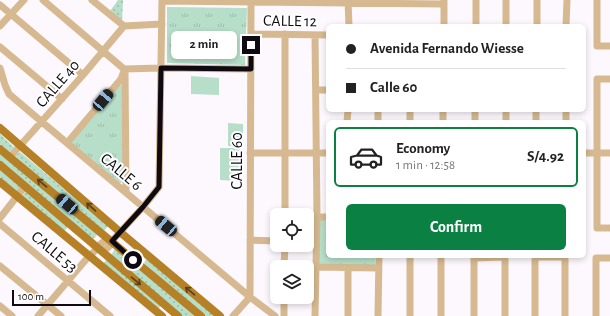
<!DOCTYPE html>
<html lang="en">
<head>
<meta charset="utf-8">
<style>
  body { margin:0; font-family:"Alegreya Sans",sans-serif; background:#f6f6f6; color:#222; height:100vh; display:flex; flex-direction:column; font-size:15px; white-space:nowrap }
  * { box-sizing:border-box; margin:0 }
  p { font-size:13px; color:#767676 }
  .icon { flex:none; width:22px; height:22px; fill:none; stroke:currentColor; stroke-width:2; stroke-linecap:round; stroke-linejoin:round }
  .map { position:relative; flex:1; overflow:hidden }
  .panel { position:absolute; left:326px; top:120px; width:260px; height:138px; display:flex; flex-direction:column; background:#fff; border-radius:6px; box-shadow:0 2px 6px #0003 }
  .panel>* { flex:none }
  .top-card { position:absolute; left:326px; top:24px; width:260px; height:88px; border-radius:6px; box-shadow:0 2px 6px #0003; display:grid; align-content:center; height:88px; padding:0 20px; background:#fff }
  .controls { position:absolute; left:270px; top:208px; display:grid; gap:8px }
  .controls a { display:grid; place-items:center; width:44px; height:44px; border-radius:6px; background:#fff; box-shadow:0 2px 6px #0003; font-size:20px }
  .scale { position:absolute; left:12px; bottom:10px; width:79px; box-sizing:border-box; padding-left:4px; border:2px solid #0f0a12; border-top:0; font-size:11px; line-height:14px; white-space:nowrap; color:#0f0a12; -webkit-text-stroke:3px #fff; paint-order:stroke }
  .end { position:absolute; width:18px; height:18px; margin:-9px; border:5px solid #0f0a12; background:#fff; box-shadow:0 0 0 2px #fff }
  .from { border-radius:50% }
  .bubble { position:absolute; height:28px; border-radius:6px; background:#fff; box-shadow:0 2px 6px #0003; font-size:13px; font-weight:700; line-height:28px; text-align:center }
  .car { position:absolute; width:12px; height:24px; margin:-12px -6px; border-radius:5px; box-shadow:0 0 3px 1px #0007; background:linear-gradient(#222 24%,#8ab4d8 0 40%,#222 0 76%,#8ab4d8 0 86%,#222 0) }
  .top-card b { display:flex; align-items:center; gap:14px; height:38px; font-size:15px }
  .top-card b+b { border-top:1px solid #e0e0e0 }
  .top-card i { width:10px; height:10px; background:#222 }
  ul { padding:7px 0 0; list-style:none }
  li { display:flex; align-items:center; gap:12px; height:60px; margin:0 8px 6px; padding:0 12px; border:2px solid transparent; border-radius:6px }
  li div { flex:1 }
  li b { display:block; font-size:15px }
  li em { font-style:normal; font-weight:700 }
  li.on { border-color:#0b8043 }
  li>.icon { width:36px; height:36px; stroke-width:1.5 }
  .button { display:flex; gap:8px; margin-top:auto; padding:8px 20px }
  .button a { flex:1; height:46px; border-radius:6px; background:#0b8043; color:#fff; font-size:16px; font-weight:700; line-height:46px; text-align:center }
  .map>svg:first-child { display:block }
  .grass { fill:url(#grass-dots) }
  .park { fill:url(#park-tufts) }
  .garden { fill:#b6dec8 }
  .lines { fill:none; stroke-linecap:round; stroke-linejoin:round }
  .minor { stroke:#d6b990; stroke-width:7 }
  .major { stroke:#b58026; stroke-width:8 }
  .oneway { stroke:#5a3f1b }
  .route { stroke:#0f0a12; stroke-width:5 }
  .labels { text-anchor:middle; stroke-width:4; stroke-linejoin:round; paint-order:stroke }
  .street-label { font-size:16px; fill:#0f0a12; stroke:#fff }
</style>
</head>
<body>
<div class="map">
<svg width="610" height="316" viewBox="0 0 610 316">
  <defs>
    <pattern id="grass-dots" width="8" height="8" patternUnits="userSpaceOnUse"><rect width="8" height="8" fill="#b6dec8"/><path d="M2 2h.1M6 6h.1" fill="none" stroke="#9bbdab" stroke-width="1.8" stroke-linecap="round"/></pattern>
    <pattern id="park-tufts" width="24" height="20" patternUnits="userSpaceOnUse"><rect width="24" height="20" fill="#b6dec8"/><path d="M3 7l-1-3M5 7V3M7 7l1-3M15 17l-1-3M17 17v-4M19 17l1-3" fill="none" stroke="#9bbdab"/></pattern>
  </defs>
  <rect width="100%" height="100%" fill="#fcf8fd"/>
  <path class="grass" d="M118 0H123L122 22 110 11Z
    M0 134 14 147 10 152 0 144Z
    M20 152 108 226 104 231 15 156Z
    M0 153 98 234 92 240 0 162Z
    M0 170 21 188 18 192 0 177Z
    M26 191 68 227 64 231 22 196Z
    M116 248 197 316H182L110 256Z
    M147 258 216 316H205L144 263Z
    M107 259 161 305 158 310 103 264Z"/>
  <path class="park" d="M167 7 247 8 245 65 167 63Z
    M118 84 126 87 125 182 119 183 71 143Z
    M319 219H328V256H375V266L319 265Z"/>
  <path class="garden" d="M191 76 219 78V95L191 94Z
    M228 123 243 124V146H228Z
    M94 136 112 151 104 162 85 146Z
    M220 148H240L239 181 220 180Z"/>
  <g class="lines">
    <path class="minor" d="M43 0 124 69 161 68 251 69
      M92 0 124 26 162 24
      M348 0 349 26
      M506 0V26
      M597 0V46H610
      M162 1 444 4
      M0 5 83 75
      M0 26 24 0
      M444 26V0
      M476 26V0
      M537 26V0
      M566 26 567 0
      M251 34 328 35
      M0 47 62 99
      M0 68 5 85 9 94 42 122 250 297 275 316
      M125 69 126 192
      M610 79H597V228H610
      M316 90H328
      M378 110V122
      M347 122 348 110
      M410 122V110
      M443 122V110
      M475 122V110
      M506 122V110
      M536 122V110
      M566 122V110
      M67 143 121 79 124 71
      M250 153H328
      M584 153H610
      M10 157 83 75 124 26
      M285 215V34
      M317 217H328
      M0 218 25 186
      M0 224 110 316
      M250 240 277 241
      M307 242H316
      M98 249C106 251 109 248 112 241L143 207 159 187 162 0
      M410 256V316
      M565 256V316
      M474 258 505 257V316
      M0 266 61 316
      M284 267 285 245
      M316 267 378 268
      M0 306 12 316
      M38 316 89 256C92 253 96 251 97 248 102 242 104 240 112 241
      M233 316 250 297 251 0
      M284 316V297
      M315 316 317 217 315 35
      M348 316V268
      M378 316 379 256
      M441 316V256
      M474 316V256
      M535 316V257H565
      M596 316V258H610"/>
    <path class="major" d="M0 128 120 232 220 316
      M0 149 201 316
      M0 165 178 316
      M0 182 162 316"/>
  </g>
  <defs><path id="oneway-shaft" d="M-6 0H5M1.5-3L5.5 0L1.5 3" fill="none" stroke-width="1.6" stroke-linecap="round" stroke-linejoin="round"/></defs>
  <g class="oneway">
    <use href="#oneway-shaft" transform="translate(42 183) rotate(-140)"/>
    <use href="#oneway-shaft" transform="translate(91 207) rotate(-139)"/>
    <use href="#oneway-shaft" transform="translate(136 281) rotate(40)"/>
    <use href="#oneway-shaft" transform="translate(190 291) rotate(-140)"/>
  </g>
  <g class="lines">
    <path class="route" d="M133 260 112 241 143 207 159 187 161 68 251 69V45"/>
  </g>
  <g class="labels">
    <g class="street-label">
      <text transform="translate(290 20) rotate(1)" y="6">CALLE 12</text>
      <text transform="translate(57 83) rotate(-49)" y="6">CALLE 40</text>
      <text transform="translate(236 161) rotate(-90)" y="6">CALLE 60</text>
      <text transform="translate(122 171) rotate(40)" y="6">CALLE 6</text>
      <text transform="translate(55 251) rotate(40)" y="6">CALLE 53</text>
    </g>
  </g>
</svg>
<div class="controls">
<a><svg class="icon" aria-label="locate" viewBox="0 0 24 24"><circle cx="12" cy="12" r="6"/><path d="M12 2v4M12 18v4M2 12h4M18 12h4"/></svg></a>
<a><svg class="icon" aria-label="layers" viewBox="0 0 24 24"><path d="M12 4l9 5-9 5-9-5zM3 14l9 5 9-5"/></svg></a>
</div>
<div class="scale">100 m</div>
<i class="end from" style="left:133px;top:260px"></i>
<i class="end" style="left:251px;top:45px"></i>
<div class="bubble" style="left:171px;top:31px;width:66px">2 min</div>
<i class="car" style="left:103px;top:100px;rotate:40deg"></i>
<i class="car" style="left:67px;top:204px;rotate:310deg"></i>
<i class="car" style="left:166px;top:226px;rotate:310deg"></i>
<div class="top-card">
<b><i class="from"></i>Avenida Fernando Wiesse</b>
<b><i></i>Calle 60</b>
</div>
<section class="panel">
<ul>
<li class="on"><svg class="icon" aria-label="car" viewBox="0 0 24 24"><path d="M5 17H2v-5l4-1 3-4h7l3 4 3 1v5h-3M9 17h6M6 11h13"/><circle cx="7" cy="17" r="2"/><circle cx="17" cy="17" r="2"/></svg><div><b>Economy</b><p>1 min · 12:58</p></div><em>S/4.92</em></li>
</ul>
<div class="button"><a>Confirm</a></div>
</section>
</div>
</body>
</html>
